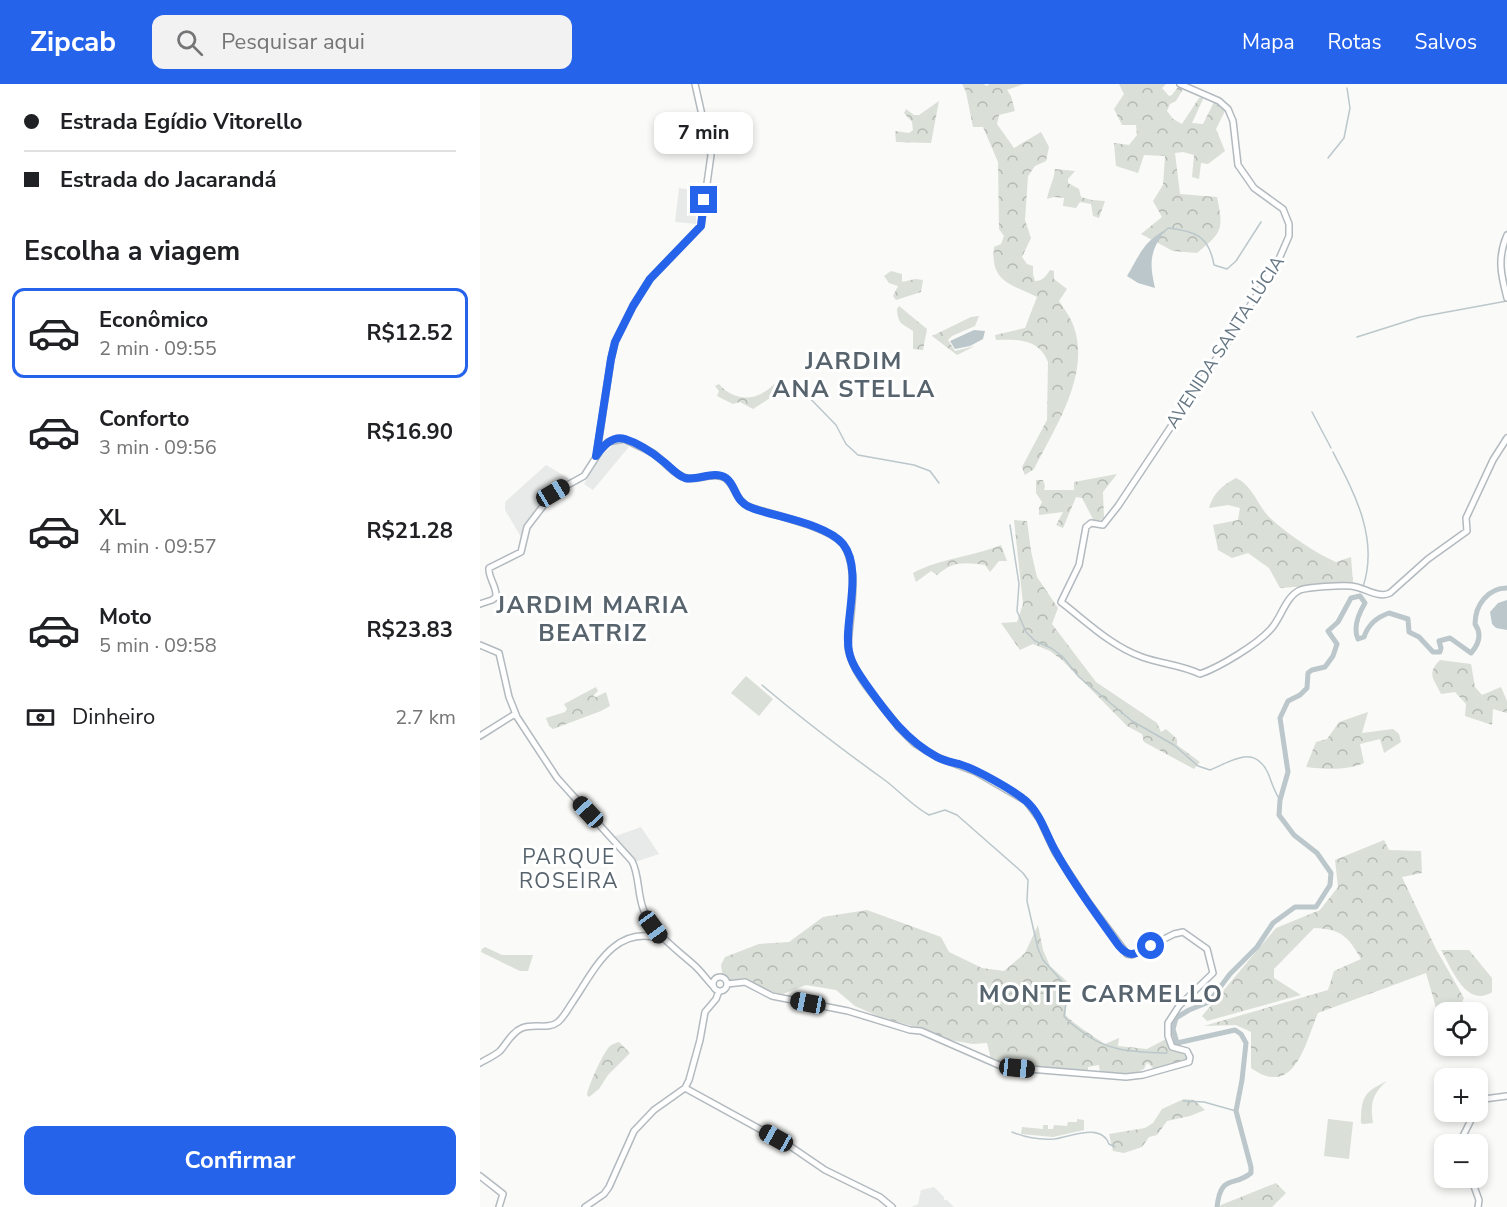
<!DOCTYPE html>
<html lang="pt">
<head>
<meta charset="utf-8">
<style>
  body { margin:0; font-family:"Nunito Sans",sans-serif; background:#f2f2f2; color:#202124; height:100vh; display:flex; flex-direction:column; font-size:22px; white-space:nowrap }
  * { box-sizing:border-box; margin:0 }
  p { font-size:20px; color:#757577 }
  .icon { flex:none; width:33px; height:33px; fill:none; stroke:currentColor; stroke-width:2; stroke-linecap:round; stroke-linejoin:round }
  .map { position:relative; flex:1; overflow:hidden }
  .sheet { display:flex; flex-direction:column; background:#fff; width:480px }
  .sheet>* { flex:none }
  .guide { display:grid; align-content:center; height:132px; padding:0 24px; background:#fff }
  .tools { position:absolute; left:954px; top:918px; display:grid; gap:12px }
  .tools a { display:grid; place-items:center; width:54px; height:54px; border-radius:12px; background:#fff; box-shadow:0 3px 9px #0003; font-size:30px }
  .end { position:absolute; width:27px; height:27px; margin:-14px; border:8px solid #2563eb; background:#fff; box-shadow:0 0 0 3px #fff }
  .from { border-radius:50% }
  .bubble { position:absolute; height:42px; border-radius:12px; background:#fff; box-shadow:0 3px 9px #0003; font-size:20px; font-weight:700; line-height:42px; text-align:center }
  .car { position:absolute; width:18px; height:36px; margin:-18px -9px; border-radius:8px; box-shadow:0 0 4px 2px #0007; background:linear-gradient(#222 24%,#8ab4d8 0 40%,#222 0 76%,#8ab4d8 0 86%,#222 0) }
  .guide b { display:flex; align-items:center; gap:21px; height:57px; font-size:22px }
  .guide b+b { border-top:2px solid #e0e0e0 }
  .guide i { width:15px; height:15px; background:#202124 }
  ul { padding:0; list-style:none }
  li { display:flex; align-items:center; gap:18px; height:90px; margin:0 12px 9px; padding:0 12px; border:3px solid transparent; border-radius:12px }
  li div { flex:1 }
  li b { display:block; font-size:22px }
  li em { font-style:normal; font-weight:700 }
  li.on { border-color:#2563eb }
  li>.icon { width:54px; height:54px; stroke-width:1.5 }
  h2 { padding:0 24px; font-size:27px; line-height:72px }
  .pay { display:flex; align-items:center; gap:15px; height:66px; padding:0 24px; font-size:22px }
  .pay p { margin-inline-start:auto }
  .button { display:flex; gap:12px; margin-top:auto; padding:12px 24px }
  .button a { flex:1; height:69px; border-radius:12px; background:#2563eb; color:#fff; font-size:24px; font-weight:700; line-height:69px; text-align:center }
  header { display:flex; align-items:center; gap:36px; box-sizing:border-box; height:84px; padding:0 30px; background:#2563eb; color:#fff }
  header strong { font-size:28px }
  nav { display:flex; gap:33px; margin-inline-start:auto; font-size:21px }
  .search { width:420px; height:54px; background:#f2f2f2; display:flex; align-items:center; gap:15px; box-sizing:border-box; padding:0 21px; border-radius:12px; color:#757577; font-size:22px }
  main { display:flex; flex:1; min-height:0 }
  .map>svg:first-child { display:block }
  .built { fill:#e8e9e9 }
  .green { fill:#dadfd7 }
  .forest { fill:url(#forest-crowns) }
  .water { fill:#bbc7cb }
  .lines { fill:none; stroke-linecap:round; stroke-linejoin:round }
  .stream { stroke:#bbc7cb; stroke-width:1.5 }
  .river { stroke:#bbc7cb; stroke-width:5 }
  .secondary-casing { stroke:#b3babf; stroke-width:8 }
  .secondary { stroke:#fff; stroke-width:5 }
  .route { stroke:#2563eb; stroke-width:8 }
  .labels { text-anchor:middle; stroke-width:6; stroke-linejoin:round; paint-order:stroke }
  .street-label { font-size:18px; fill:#657683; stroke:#fff }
  .quarter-label { font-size:21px; letter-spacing:1.5px; fill:#57646e; stroke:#fff }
  .district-label { font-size:24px; font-weight:bold; letter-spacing:1.5px; fill:#57646e; stroke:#fff }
</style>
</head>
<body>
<header>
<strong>Zipcab</strong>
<div class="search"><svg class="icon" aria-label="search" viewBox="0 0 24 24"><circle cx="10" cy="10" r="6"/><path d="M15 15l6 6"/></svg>Pesquisar aqui</div>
<nav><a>Mapa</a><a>Rotas</a><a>Salvos</a></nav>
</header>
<main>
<section class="sheet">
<div class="guide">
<b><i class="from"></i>Estrada Egídio Vitorello</b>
<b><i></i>Estrada do Jacarandá</b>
</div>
<h2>Escolha a viagem</h2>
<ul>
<li class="on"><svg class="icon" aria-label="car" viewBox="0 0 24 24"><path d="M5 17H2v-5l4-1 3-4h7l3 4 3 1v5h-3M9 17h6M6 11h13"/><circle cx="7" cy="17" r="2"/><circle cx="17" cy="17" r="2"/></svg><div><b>Econômico</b><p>2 min · 09:55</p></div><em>R$12.52</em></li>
<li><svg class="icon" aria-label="car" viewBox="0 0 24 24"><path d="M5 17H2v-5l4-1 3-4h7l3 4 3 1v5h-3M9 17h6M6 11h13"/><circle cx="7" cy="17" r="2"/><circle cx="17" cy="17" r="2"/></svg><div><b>Conforto</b><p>3 min · 09:56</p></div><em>R$16.90</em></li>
<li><svg class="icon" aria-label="car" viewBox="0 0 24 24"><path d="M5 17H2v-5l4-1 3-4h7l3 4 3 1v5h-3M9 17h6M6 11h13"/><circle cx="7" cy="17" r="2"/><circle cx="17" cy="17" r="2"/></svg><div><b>XL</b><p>4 min · 09:57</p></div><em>R$21.28</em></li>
<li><svg class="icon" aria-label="car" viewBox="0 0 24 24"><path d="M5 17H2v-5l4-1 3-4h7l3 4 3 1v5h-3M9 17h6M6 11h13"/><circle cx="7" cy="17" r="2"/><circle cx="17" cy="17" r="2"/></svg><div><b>Moto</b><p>5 min · 09:58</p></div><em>R$23.83</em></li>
</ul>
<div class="pay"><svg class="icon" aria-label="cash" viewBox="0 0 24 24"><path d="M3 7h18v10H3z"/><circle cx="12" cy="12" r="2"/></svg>Dinheiro<p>2.7 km</p></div>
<div class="button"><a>Confirmar</a></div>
</section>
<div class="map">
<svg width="1027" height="1123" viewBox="0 0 1027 1123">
  <defs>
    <pattern id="forest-crowns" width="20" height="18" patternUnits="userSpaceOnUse" patternTransform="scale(1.5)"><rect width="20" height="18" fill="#dadfd7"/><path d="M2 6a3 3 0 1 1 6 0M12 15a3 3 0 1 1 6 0" fill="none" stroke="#b4b9b4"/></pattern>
  </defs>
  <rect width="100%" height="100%" fill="#fafaf8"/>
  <path class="built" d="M199 104 224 108 220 132H216V140L195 138Z
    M140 358 148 362V364L113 406 104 400 122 371 135 359Z
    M66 381 88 394 89 398 74 406 44 440 41 453 25 426V418Z
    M161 743 179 770 155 778 133 753Z
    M454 1103 464 1113V1116H467L474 1123H431L438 1120 441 1106Z"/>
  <path class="green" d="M266 592 293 615 279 632 251 609Z
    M5 863 22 871H53L48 887H40L1 868 2 865Z
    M907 997C892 1010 890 1020 893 1039L883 1040 881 1039C881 1013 884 1008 907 997Z
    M597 1035 604 1036V1046L573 1053 541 1050 542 1043 563 1045V1041H568V1045H573L574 1041 587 1042 588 1038H597Z
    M848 1035 873 1038 869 1075 844 1072Z"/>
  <path class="forest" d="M482 0H504L506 2 510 0H544L527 6 531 12 535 27 519 31 517 40 534 64 561 48 569 63 566 77 555 82 548 92 545 136 551 154 542 173 547 180 553 182V190L555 197C563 197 566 192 570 186L574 187V195L587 205 579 217C583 223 588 230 591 236 614 285 576 342 554 385L545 391 542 383 567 336 568 278C559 255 538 255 516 256L515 251 545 244 557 213C531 200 510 198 514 163L521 160 524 152 519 145 518 78 503 43H493L486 8Z
    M639 0H686L682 4 689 12 692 11 698 3 703 5 696 17 690 20 687 27 693 35 702 40 719 14 724 13 712 39 723 40 734 18 746 25 736 45 745 67 728 80 721 79 719 95 712 93 714 71 703 68 695 69 700 110 737 113C744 146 742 148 717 169L693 167 661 150 682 133 673 117 683 101 685 72 664 71 658 89 636 82 634 59 649 61 657 51 656 41H642L634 25 644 10Z
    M459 17 451 59 416 58 415 47 429 49 433 46 432 38 424 29 426 25 434 31H439Z
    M575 85 595 87 588 95V99L599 105 601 113 612 116 625 117 619 134 613 132 611 120 600 118 596 124 583 122 584 114 574 113 567 115C569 104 574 96 575 85Z
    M411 187 422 190V198L435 195 443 196 441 208 416 216 413 212 418 202 409 199 404 192Z
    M419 222 447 245 443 266 433 265V247C421 239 418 240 417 225Z
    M499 232 495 242 472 252 468 256 475 267 495 262 477 271 452 252 491 233Z
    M295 299 304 302 297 314H290L273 325 260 318 253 320 237 312 239 307 235 302 239 300C255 319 279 317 295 299Z
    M637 390 623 408 624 435 614 437 602 414 596 413 583 444 576 441 583 428 559 431V424L562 418 556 409V396H563L565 402 564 406H594V398Z
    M756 394C772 401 777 420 789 433 809 451 832 467 856 478L871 473 873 499 800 504 789 484 768 469 752 474 738 466 733 441 758 436 760 424 748 421 729 424C733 409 743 401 756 394Z
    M534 436 547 437 551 467 557 493 578 524 572 540 616 598 677 639 681 648 686 645 697 655V661L720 678 714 685 664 658 662 650 647 642 582 576 570 567 553 560 540 566 521 539 537 538 543 520Z
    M521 461 527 477H519L510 488 505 481C484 478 473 477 457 491L451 487 436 498 433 489C461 474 492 473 521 461Z
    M960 576 991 580 995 603 1002 611 1021 603 1027 617V629L1013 625 1012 641 985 632 986 620 975 608 961 610C954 595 946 590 960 576Z
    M116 603 118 607 113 612 116 613 126 608 130 622 121 627 73 645 69 642 66 634 85 628 87 625 84 620Z
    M888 628 882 649 913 645 919 650 921 658 904 669 900 655 880 660 884 679C866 687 845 685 826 683L836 658 847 655 859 638Z
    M904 756 909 766 941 767 942 789 922 793 956 865 984 914 977 928H964V934H959L946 889 838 929C825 959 815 1015 771 984V948L756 941 724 942 848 906 854 887 881 875C868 852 861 845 834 844L794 885V894L821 911 727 937 722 932 796 844 840 826 858 803 855 776Z
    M387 826 461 853 469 868 502 884 524 887 545 869 558 841 563 866 570 882 591 901C590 908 585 925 586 931 587 935 620 957 625 960L639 954 638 962 667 965 686 955 692 966 705 969 707 975 705 978 674 985 667 978 664 985 650 991 620 990 619 981 608 983V989L519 978 511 975 507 959 493 960 470 956 444 945 402 934 375 922 356 906 326 901 303 910 288 907 263 894 248 897 243 894 241 881 245 873 279 860 309 858 343 833Z
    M961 866H989L1012 894V908C986 925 971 883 961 866Z
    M139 958 150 969 128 991 119 1005 109 1013 107 1011C108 1002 124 967 130 962 132 960 136 959 139 958Z
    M704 1015 714 1016 725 1026 710 1032 687 1037 677 1051 669 1053 662 1063 644 1069 633 1067 629 1050 665 1044 673 1039 682 1025Z
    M796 1099 806 1109 792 1123H736Z"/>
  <path class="water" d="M685 146C670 168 669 178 675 204L658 199 647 192C660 171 662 159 685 146Z
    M494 246 505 247 503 255 490 262 475 265 470 257Z
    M1027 516V546L1016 544 1012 540 1010 528 1018 519Z"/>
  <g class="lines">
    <path class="stream" d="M848 74 864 54 870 24 867 4
      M683 149 688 144C714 147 729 151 734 181L747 185 756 177 781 138
      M877 253 940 233 1027 217
      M317 301 356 341 366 360 378 371 434 381 450 387 459 399
      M832 328 851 364
      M853 368C875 410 899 455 883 503
      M530 441 539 500 537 527 546 548 555 557 571 564 582 572 599 593 652 637 694 661 718 682 730 686C752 677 774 660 788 689 792 699 794 707 800 716
      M282 601C322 635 363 666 406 697 420 708 434 723 449 731L465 726 477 731 543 789 548 796 547 817 558 865 563 876 588 904 584 932C588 938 595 942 601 947 627 968 655 968 687 969
      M703 1017 724 1018 756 1027
      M532 1048C544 1053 560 1056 574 1055 590 1053 621 1038 629 1060L635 1063"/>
    <path class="river" d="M737 1123C741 1089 753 1104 771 1089V1083L756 1027 762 996 766 959 761 950 755 946 697 959 693 945 696 934 709 926 729 918 750 890 777 863 793 839 815 823H836L850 801 851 789 837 769 814 751 799 731 800 716 808 688 800 634 808 617 820 611 827 604 828 589 832 586 845 583 853 572 857 560 848 547 858 538 871 514 880 512 885 519C879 529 873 544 878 555L884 553C888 541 897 533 909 529L928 535 929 548 939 553 953 568H960L961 564 959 557 970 554 991 569C999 560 1002 550 995 540 995 521 1008 504 1027 504"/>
    <g class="secondary-casing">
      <path id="secondary" d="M700 0 739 17 748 25 753 37 758 81 774 104 803 125 809 140V152L799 175 748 257 638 422 623 441 611 439 606 443 599 481 581 518C607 538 631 562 662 573 681 580 702 581 720 590 740 583 776 561 790 546 801 535 805 513 820 506 829 503 861 501 871 502 884 503 898 515 910 509L948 475 987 447 986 434 1013 376 1027 354
        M1027 151C1017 174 1021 191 1027 214
        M117 368 131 275 135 258 153 222 170 195 221 142 231 71 215 0
        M0 520 12 516 16 513C17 502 8 494 9 484L41 468 47 443 73 409 104 392 120 367 128 358 144 355C153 360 164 364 173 369 183 376 194 391 206 394 218 397 231 388 243 393 256 398 253 418 273 424 294 431 355 444 365 463 380 491 369 534 368 564 374 595 402 619 419 644
        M0 561 19 569 29 613 37 633 77 694 152 777C160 793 157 811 164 827 175 851 195 864 214 881 221 887 226 895 233 902
        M0 652 35 630
        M233 900a7 7 0 1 1 14 0a7 7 0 1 1-14 0Z
        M247 900 265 898 292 912 368 927 430 946 441 947 521 982 537 984 646 993 663 991 709 978 710 973 707 967 692 963 688 952V939L699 922 733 889 727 865 703 848 694 850 652 871 647 870 608 818 575 768 560 736 546 717 496 688 457 673 434 659 418 643
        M0 979C7 975 14 972 20 967 27 959 32 948 42 944 54 939 68 946 78 938 84 933 88 925 92 919 114 887 134 839 182 855
        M205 1004 307 1060 345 1086 400 1113 412 1123
        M998 1021 1004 1015 1027 1012
        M979 1060 995 1028
        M0 1092 23 1110 19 1123
        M991 1094 999 1116 998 1123
        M105 1123 124 1110 129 1103 154 1047 174 1026 205 1004 209 996 220 956 225 928 236 915 239 907"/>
    </g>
    <use href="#secondary" class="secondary"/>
  </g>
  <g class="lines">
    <path class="route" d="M224 116 221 142 170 195 153 222 135 258 131 275 116 372C122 363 132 351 145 355 158 359 173 369 184 378 190 383 198 392 205 394 218 397 234 386 246 394 257 402 254 418 272 424 296 433 347 440 363 460 384 486 363 540 369 567 371 580 381 593 388 603 408 631 427 657 457 673 464 677 471 678 479 680 496 685 533 706 546 717 561 730 566 751 576 768 594 801 617 831 639 862 651 876 656 869 671 862"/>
  </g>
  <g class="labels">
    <g class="street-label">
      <text transform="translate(745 258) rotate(-57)" y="6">AVENIDA SANTA LÚCIA</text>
    </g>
    <g class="quarter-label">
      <text x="89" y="780">PARQUE<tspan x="89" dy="24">ROSEIRA</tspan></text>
    </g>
    <g class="district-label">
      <text x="374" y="285">JARDIM<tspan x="374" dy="28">ANA STELLA</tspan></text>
      <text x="113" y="529">JARDIM MARIA<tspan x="113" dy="28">BEATRIZ</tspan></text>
      <text x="621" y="918">MONTE CARMELLO</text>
    </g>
  </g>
</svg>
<div class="tools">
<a><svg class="icon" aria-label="locate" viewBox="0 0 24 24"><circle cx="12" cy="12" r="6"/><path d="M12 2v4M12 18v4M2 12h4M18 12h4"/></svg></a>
<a>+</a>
<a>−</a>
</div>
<i class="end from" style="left:671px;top:862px"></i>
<i class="end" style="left:224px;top:116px"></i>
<div class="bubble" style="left:174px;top:28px;width:99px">7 min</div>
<i class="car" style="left:73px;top:409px;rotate:59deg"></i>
<i class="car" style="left:108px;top:728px;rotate:317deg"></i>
<i class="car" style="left:173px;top:843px;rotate:144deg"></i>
<i class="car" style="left:328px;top:919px;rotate:281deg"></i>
<i class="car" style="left:537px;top:984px;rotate:96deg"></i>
<i class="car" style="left:296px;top:1054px;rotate:299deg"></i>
</div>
</main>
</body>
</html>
